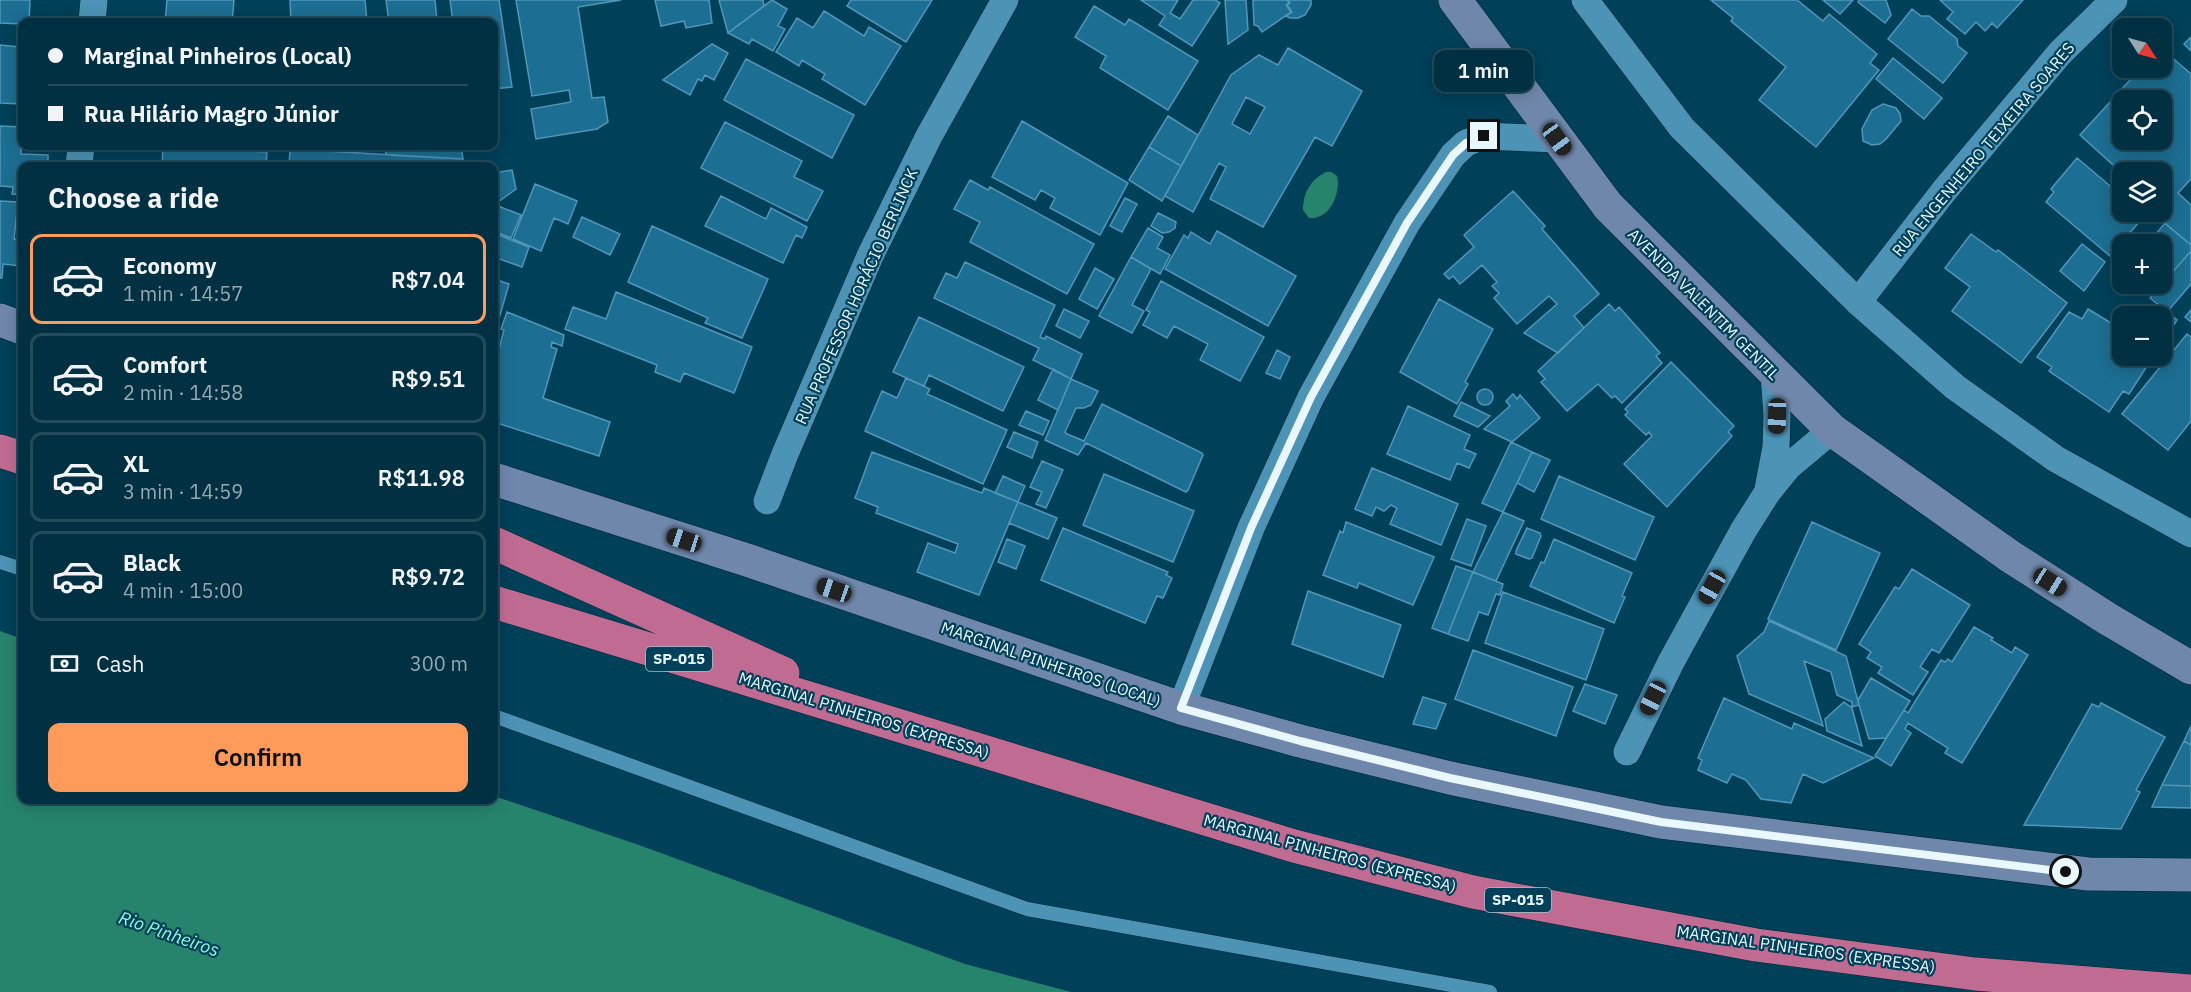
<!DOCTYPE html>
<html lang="en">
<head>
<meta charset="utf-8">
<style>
  body { margin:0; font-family:"IBM Plex Sans",sans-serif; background:#0f3c4e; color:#f1f3f6; height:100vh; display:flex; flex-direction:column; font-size:22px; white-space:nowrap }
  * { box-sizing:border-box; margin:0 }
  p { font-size:20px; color:#96a9b2 }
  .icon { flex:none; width:33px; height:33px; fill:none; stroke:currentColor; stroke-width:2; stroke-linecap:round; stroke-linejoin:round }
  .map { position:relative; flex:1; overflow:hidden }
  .side { position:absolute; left:18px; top:162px; width:480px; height:642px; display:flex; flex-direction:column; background:#013043; border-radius:12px; box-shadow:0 3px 15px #0003,0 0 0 2px #234b5c }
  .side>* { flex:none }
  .guide { position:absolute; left:18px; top:18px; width:480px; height:132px; border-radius:12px; box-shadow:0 3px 15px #0003,0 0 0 2px #234b5c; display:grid; align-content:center; height:132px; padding:0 30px; background:#013043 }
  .needle { width:39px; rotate:126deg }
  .fabs { position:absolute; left:2112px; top:18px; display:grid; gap:12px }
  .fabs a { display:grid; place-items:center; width:60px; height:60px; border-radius:12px; background:#013043; box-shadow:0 3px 15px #0003,0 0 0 2px #234b5c; font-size:30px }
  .end { position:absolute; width:27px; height:27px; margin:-14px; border:8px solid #e9f7ff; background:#111; box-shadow:0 0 0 3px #111 }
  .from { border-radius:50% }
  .bubble { position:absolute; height:42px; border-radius:12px; background:#013043; box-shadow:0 3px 15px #0003,0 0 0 2px #234b5c; font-size:20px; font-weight:600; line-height:42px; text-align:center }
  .car { position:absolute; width:18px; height:36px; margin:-18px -9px; border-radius:8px; box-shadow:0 0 4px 2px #0007; background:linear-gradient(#222 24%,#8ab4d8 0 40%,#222 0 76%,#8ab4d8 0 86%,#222 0) }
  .guide b { display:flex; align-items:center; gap:21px; height:57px; font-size:22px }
  .guide b+b { border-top:2px solid #234b5c }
  .guide i { width:15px; height:15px; background:#f1f3f6 }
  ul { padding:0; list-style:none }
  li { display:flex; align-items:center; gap:18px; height:90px; margin:0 12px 9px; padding:0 18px; border:3px solid #234b5c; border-radius:12px }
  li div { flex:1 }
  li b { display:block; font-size:22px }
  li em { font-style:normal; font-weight:600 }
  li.current { border-color:#ff9b5a }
  li>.icon { width:54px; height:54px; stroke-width:1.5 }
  h2 { padding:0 30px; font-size:27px; line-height:72px }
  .pay { display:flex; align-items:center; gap:15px; height:66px; padding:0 30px; font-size:22px }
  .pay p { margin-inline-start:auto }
  .button { display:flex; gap:12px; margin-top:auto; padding:12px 30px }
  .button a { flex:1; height:69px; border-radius:12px; background:#ff9b5a; color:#111; font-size:24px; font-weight:600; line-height:69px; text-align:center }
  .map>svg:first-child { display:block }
  .water { fill:#27846c }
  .building { fill:#1c6e92; stroke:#5097ba; stroke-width:1.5; fill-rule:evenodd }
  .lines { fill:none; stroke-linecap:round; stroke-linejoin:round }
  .lane-casing { stroke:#002637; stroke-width:15 }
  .street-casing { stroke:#002637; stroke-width:28 }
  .secondary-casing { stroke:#002637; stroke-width:34 }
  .highway-casing { stroke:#002637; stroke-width:34 }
  .lane { stroke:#4c93b6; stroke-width:14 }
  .street { stroke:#4c93b6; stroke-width:27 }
  .secondary { stroke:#6f87ab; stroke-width:33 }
  .highway { stroke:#c06b92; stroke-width:33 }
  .route { stroke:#e9f7ff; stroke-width:8 }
  .labels { text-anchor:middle; stroke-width:4.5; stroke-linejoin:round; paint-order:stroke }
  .shield { fill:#014059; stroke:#a3c0cd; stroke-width:1.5 }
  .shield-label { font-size:15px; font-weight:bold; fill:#e9f7ff }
  .street-label { font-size:16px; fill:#e9f7ff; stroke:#014059 }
  .water-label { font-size:18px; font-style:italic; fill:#90fddc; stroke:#014059 }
</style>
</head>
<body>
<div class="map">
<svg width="2191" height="992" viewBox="0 0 2191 992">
  <rect width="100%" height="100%" fill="#014059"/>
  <path class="water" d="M1326 172H1331L1337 176C1341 193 1330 220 1309 218L1303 210C1303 193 1310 180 1326 172Z
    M0 631 22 639V800H494V796L639 845 965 964 1071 992H0Z"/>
  <path class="building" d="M0 0H30L29 22H22V24L0 23Z
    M167 0H234L232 22H165Z
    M290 0H365L367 22H291Z
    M386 0H435L437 22H389Z
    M450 0H499L512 87 494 89V22H453Z
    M516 0H621L578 7 592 98 604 97 608 122 597 129 536 139 531 109 571 102 569 90 532 96Z
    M655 0H709L712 23 686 28 684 21 661 26Z
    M719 0H763L764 6 728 33Z
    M772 0 787 9 778 26 785 29 773 51 752 39 749 44 728 33Z
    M851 0H932L906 42 847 6Z
    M1141 0H1178L1170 13 1180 19 1193 0H1215L1220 3 1192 46 1159 25 1165 16Z
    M1225 0H1246L1248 30 1228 44Z
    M1253 0H1287L1289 3 1286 5 1291 12 1262 32 1258 26 1254 25Z
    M1288 0H1311V5L1305 15 1298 18H1290L1286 16 1292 12 1287 5 1290 3Z
    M1711 0H1797L1823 21 1829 14 1877 54 1870 63 1879 70 1816 147 1759 100 1786 67 1731 21 1733 18Z
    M1823 0H1853L1840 14Z
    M1859 0H1886L1891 15 1885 23 1858 2Z
    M1940 0H2023L1997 28 1992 23 1985 31 1976 22 1965 34 1947 19 1953 12Z
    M1094 6 1125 25 1129 19 1198 61 1168 110 1100 68 1106 56 1075 37Z
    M1912 9 1921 16H1929L1957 39 1958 46 1967 53 1943 83 1888 39Z
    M824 11 864 36 869 27 901 46 865 105 822 79 825 74 802 60 799 66 776 52 797 18 813 28Z
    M2149 21 2157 28H2142Z
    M2162 33 2171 41 2163 50 2191 74V179L2178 193 2191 205V245L2163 222 2168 217 2164 214 2173 204 2171 201 2163 210 2162 208V172L2122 173 2080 135 2141 68H2162ZM2134 92 2143 100H2162V140H2122V121L2115 114 2122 106V100H2127Z
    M2191 37V51L2184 44Z
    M712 44 728 53 714 80 705 75 702 81 698 79 690 95 663 80Z
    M0 45 20 47 19 74H22V104L0 103Z
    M1288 48 1362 91 1332 146 1315 137 1263 227 1210 199 1226 167 1219 163 1193 212 1165 196 1231 75 1259 55 1278 65ZM1246 97 1265 107 1250 134 1232 124Z
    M1893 58 1942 98 1924 119 1876 79Z
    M746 59 854 115 832 158 724 100Z
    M1883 104 1896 108 1900 114 1901 121 1886 139 1880 144 1872 145 1863 141 1862 129 1872 110Z
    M1168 116 1198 135 1181 166 1149 147Z
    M1022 121 1128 183 1100 235 1050 208 1055 198 1041 190 1035 200 992 177Z
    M725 122 802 161 794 177 823 191 807 221 701 168Z
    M0 126 22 127 21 154 48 155V166H22V195L12 194 13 187 0 186Z
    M163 146 267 152 266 166H162Z
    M385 146H461L463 159 386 155Z
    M1149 147 1181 166 1162 201 1129 180Z
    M290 149 463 159 464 166H289Z
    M2077 158 2122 196V212H2141L2145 215 2110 256 2046 202 2054 192 2051 189Z
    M512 170 516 189 494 205V187L496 186 494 173Z
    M970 180 988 190 990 187 1094 244 1067 294 970 242 980 222 954 209Z
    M535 184 577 201 568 224 554 218 541 251 513 239Z
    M1513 191 1545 226 1542 229 1599 294 1574 316 1584 328 1558 353 1524 333 1557 304 1549 296 1517 324 1494 298 1499 293 1492 286 1497 282 1482 265 1460 284 1453 276 1449 279 1444 274 1474 247 1464 235Z
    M721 196 766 219 771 208 807 227 802 238 796 235 783 263 705 226Z
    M1125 198 1137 204 1122 232 1110 226Z
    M0 201 18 202 14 239 22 240V266L3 264 2 278H0Z
    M498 206 521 215 511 238 494 231V216Z
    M1158 213 1176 222 1175 228 1169 232 1162 233 1151 226Z
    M582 217 620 234 610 255 573 237Z
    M2165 223 2191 245V251L2163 283 2162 281V244H2156L2151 240Z
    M652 226 768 279 742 338 705 323 708 318 628 282Z
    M1148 228 1163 237 1157 248 1170 255 1160 274 1131 257Z
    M1217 231 1296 276 1268 326 1165 269 1184 235 1188 238 1191 232 1210 244Z
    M494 233 529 247 522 267 494 257Z
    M1971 234 1996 252 1998 250 2067 303 2021 363 1952 311 1970 287 1945 268Z
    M2082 244 2105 262 2084 291 2060 271Z
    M2191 251V284L2167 312 2150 298Z
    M1131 257 1151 269 1132 305 1144 311 1132 333 1099 316Z
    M965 262 1055 305 1040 337 1045 339 1046 336 1082 354 1071 379 1033 360 1039 348 934 298 946 273 957 278Z
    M1095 268 1114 279 1097 309 1079 299Z
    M494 279 509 284 494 336Z
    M1161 281 1264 337 1240 381 1200 360 1208 344 1174 326 1167 338 1143 325 1150 312 1146 310Z
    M616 292 752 347 734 393 684 373 680 382 655 372 657 365 565 329 573 307 606 319Z
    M1439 299 1493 329 1465 382 1468 384 1457 404 1400 372Z
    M1609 304 1615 311 1619 307 1660 353 1656 356 1662 363 1622 403 1615 396 1612 398 1598 384 1567 411 1541 382 1545 379 1538 371Z
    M2161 307 2177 320 2162 343V316H2155Z
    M1064 309 1089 321 1080 338 1056 326Z
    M2088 309 2121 329 2114 338 2122 344V356H2138L2149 363 2129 394 2123 391 2109 412 2049 371 2052 367 2037 357 2069 312 2082 319Z
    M2191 310V322L2185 317Z
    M507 312 564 335 562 346 552 342 551 347 557 349 543 398 610 422 599 456 494 422V368L504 330 501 329Z
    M919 317 1024 367 1003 411 929 375 924 386 893 372Z
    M2187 334 2191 337V421L2168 450 2122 414Z
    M1277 350 1290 357 1280 379 1266 373Z
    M1671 362 1734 426 1728 432 1732 436 1667 507 1624 464 1652 436 1649 432 1646 435 1625 415 1628 412 1625 409Z
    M1053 369 1071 379 1058 410 1038 400Z
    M906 378 930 389 927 394 1007 430 983 484 865 431 882 391 897 398Z
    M1071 379 1098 391 1091 405 1084 408H1076L1065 432 1067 434 1084 441 1102 404 1202 453 1203 455 1188 490 1186 492 1086 443 1078 455 1045 440Z
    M1477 397a8 8 0 1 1 16 0a8 8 0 1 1-16 0Z
    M1513 394 1517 399 1520 395 1540 418 1512 442 1484 429 1510 406 1506 401Z
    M1461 402 1490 416 1478 427 1454 416Z
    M1408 406 1470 435 1464 449 1476 454 1469 468 1457 463 1450 480 1387 454Z
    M1026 411 1049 421 1043 435 1019 425Z
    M1014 432 1038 442 1032 458 1007 447Z
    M1511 442 1532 452 1503 512 1482 503Z
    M872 452 982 493 984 488 1018 502 979 595 917 572 928 543 955 553 958 544 876 513 878 507 855 498Z
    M1532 452 1550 460 1534 492 1517 483Z
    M1042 461 1063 470 1046 508 1036 504 1042 492 1030 487Z
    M1372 468 1458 504 1441 545 1390 524 1397 508 1391 505 1384 511 1376 507 1372 516 1355 509Z
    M1104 474 1194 511 1173 562 1083 525Z
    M1003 476 1025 486 1018 502 995 493Z
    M1559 476 1654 517 1635 560 1541 519Z
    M1018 502 1057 518 1048 539 1009 523Z
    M1503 512 1524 521 1496 581 1473 572Z
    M1467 519 1486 526 1471 566 1451 559Z
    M1346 522 1434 557 1413 605 1359 583 1357 588 1323 575 1340 531 1343 533Z
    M1812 522 1880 553 1836 650 1768 619Z
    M1063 528 1168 572 1166 575 1172 578 1163 598 1157 596 1145 623 1041 580Z
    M1527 528 1540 533 1541 536 1532 558 1529 559 1516 554V551Z
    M1007 539 1025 546 1016 569 998 562Z
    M1554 539 1632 573 1622 596 1625 597 1614 623 1530 586 1541 562 1544 563Z
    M1456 566 1473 572 1448 634 1432 628Z
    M1912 569 1970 605 1939 653 1932 649 1920 667 1928 672 1913 695 1878 673 1882 667 1867 658 1871 652 1859 644 1895 587 1899 589Z
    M1473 572 1503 584 1500 595 1496 594 1488 615 1479 612 1468 641 1448 634Z
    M1308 591 1401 625 1383 677 1292 644Z
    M1503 592 1604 629 1586 680 1485 643Z
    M1769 621 1846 656 1859 705 1852 707V702L1837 695 1831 672 1804 661 1823 726 1749 694 1737 656 1764 632Z
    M1974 627 1993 638 1991 640 2012 653 2015 647 2028 655 1962 763 1945 753 1948 748 1908 723 1905 729 1911 733 1891 766 1875 756 1904 710 1908 713 1941 660 1945 662 1948 659 1952 662Z
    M1473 650 1573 687 1556 736 1455 699Z
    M1871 678 1910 701 1886 738 1869 739 1859 705 1858 700Z
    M1585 684 1617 695 1605 724 1573 711Z
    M1423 697 1446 704 1436 729 1413 724Z
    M1724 698 1792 729 1794 723 1874 758 1823 783 1803 774 1791 803 1761 799 1746 780 1732 774 1727 783 1698 770 1702 760 1698 758Z
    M1844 702 1852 708 1862 746 1827 731 1825 719Z
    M2101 703 2165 737 2136 790 2140 792 2121 829 2024 825 2092 704 2099 707Z
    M2191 726V745L2184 741Z
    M2184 741 2191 745V786L2162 785Z
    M2162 785 2191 786V808L2152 807Z"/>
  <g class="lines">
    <g class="lane-casing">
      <path id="lane" d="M0 562 22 569
        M494 716 1027 909 1490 992"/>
    </g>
    <g class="street-casing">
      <path id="street" d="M1585 0 1682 128 1858 302 1955 387 2056 459 2191 534
        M92 22 94 0
        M79 166 81 146
        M1858 302 1944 191 2060 53 2114 0
        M1768 489 1776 447 1777 415 1774 374
        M767 501 785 454 870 256 929 136 1005 0
        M1181 708 1251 528 1311 397 1407 223 1453 155 1466 143 1484 136 1557 139
        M1627 752 1671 662 1743 531 1767 493 1788 467 1832 430"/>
    </g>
    <g class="secondary-casing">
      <path id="secondary" d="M1455 0 1608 206 1832 430 2011 557 2108 619 2191 668
        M0 320 22 328
        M494 479 747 560 1181 708 1300 741 1450 778 1661 822 2088 874 2191 875"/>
    </g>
    <g class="highway-casing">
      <path id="highway" d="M0 451 22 458
        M494 543 783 673
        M494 602 1294 846 1473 892 1756 945 1975 974 2191 991"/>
    </g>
    <use href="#lane" class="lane"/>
    <use href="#street" class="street"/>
    <use href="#secondary" class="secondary"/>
    <use href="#highway" class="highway"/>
  </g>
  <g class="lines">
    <path class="route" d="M1484 136 1466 143 1453 155 1407 223 1311 397 1251 528 1181 708 1300 741 1450 778 1661 822 2066 872"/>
  </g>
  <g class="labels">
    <g class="shield">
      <rect x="646" y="647" width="66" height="24" rx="4.5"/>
      <rect x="1485" y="888" width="66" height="24" rx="4.5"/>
    </g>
    <g class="shield-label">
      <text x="679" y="664">SP-015</text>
      <text x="1518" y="905">SP-015</text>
    </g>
    <g class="street-label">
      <text transform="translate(1983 149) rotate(-50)" y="6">RUA ENGENHEIRO TEIXEIRA SOARES</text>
      <text transform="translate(856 296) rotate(-66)" y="6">RUA PROFESSOR HORÁCIO BERLINCK</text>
      <text transform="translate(1704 304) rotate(45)" y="6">AVENIDA VALENTIM GENTIL</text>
      <text transform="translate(1051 664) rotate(19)" y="6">MARGINAL PINHEIROS (LOCAL)</text>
      <text transform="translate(864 715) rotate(17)" y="6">MARGINAL PINHEIROS (EXPRESSA)</text>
      <text transform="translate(1330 853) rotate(15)" y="6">MARGINAL PINHEIROS (EXPRESSA)</text>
      <text transform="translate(1806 949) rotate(8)" y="6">MARGINAL PINHEIROS (EXPRESSA)</text>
    </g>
    <g class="water-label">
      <text transform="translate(169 934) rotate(19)" y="6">Rio Pinheiros</text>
    </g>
  </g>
</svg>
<div class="fabs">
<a><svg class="needle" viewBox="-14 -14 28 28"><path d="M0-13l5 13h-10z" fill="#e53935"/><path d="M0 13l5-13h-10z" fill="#96a9b2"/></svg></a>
<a><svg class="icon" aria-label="locate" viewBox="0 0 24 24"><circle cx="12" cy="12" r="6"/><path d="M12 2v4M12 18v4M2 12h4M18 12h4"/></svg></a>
<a><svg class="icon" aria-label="layers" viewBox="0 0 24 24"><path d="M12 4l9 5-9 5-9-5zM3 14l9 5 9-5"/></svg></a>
<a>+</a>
<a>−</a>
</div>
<i class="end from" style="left:2066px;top:872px"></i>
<i class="end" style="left:1484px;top:136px"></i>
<div class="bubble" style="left:1434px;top:50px;width:99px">1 min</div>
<i class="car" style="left:1557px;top:139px;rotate:144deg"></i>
<i class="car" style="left:1777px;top:416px;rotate:182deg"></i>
<i class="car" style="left:684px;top:540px;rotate:288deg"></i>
<i class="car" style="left:2050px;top:582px;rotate:122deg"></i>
<i class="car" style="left:1712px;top:587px;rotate:209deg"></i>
<i class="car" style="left:834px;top:590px;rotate:289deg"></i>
<i class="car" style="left:1653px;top:698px;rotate:206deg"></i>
<div class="guide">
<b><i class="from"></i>Marginal Pinheiros (Local)</b>
<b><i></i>Rua Hilário Magro Júnior</b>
</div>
<section class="side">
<h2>Choose a ride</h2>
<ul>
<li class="current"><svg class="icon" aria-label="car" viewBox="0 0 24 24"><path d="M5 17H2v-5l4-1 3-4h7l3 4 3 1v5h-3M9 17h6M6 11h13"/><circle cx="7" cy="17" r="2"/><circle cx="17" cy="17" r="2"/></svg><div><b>Economy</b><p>1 min · 14:57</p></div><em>R$7.04</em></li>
<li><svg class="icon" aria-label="car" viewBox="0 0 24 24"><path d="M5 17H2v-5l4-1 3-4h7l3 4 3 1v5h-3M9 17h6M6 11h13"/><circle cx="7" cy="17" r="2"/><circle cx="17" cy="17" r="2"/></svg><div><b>Comfort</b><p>2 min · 14:58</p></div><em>R$9.51</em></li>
<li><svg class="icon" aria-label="car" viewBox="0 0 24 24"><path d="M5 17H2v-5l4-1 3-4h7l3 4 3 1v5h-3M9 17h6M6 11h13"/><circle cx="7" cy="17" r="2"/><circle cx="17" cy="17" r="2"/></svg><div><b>XL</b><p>3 min · 14:59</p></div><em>R$11.98</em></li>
<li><svg class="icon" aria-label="car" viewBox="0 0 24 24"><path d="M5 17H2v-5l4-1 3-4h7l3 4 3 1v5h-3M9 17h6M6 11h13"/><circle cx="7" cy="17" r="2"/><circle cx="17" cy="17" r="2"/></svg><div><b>Black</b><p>4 min · 15:00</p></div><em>R$9.72</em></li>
</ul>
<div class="pay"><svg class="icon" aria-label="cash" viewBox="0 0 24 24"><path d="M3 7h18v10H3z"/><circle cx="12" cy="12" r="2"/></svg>Cash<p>300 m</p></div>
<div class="button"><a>Confirm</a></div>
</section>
</div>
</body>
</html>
